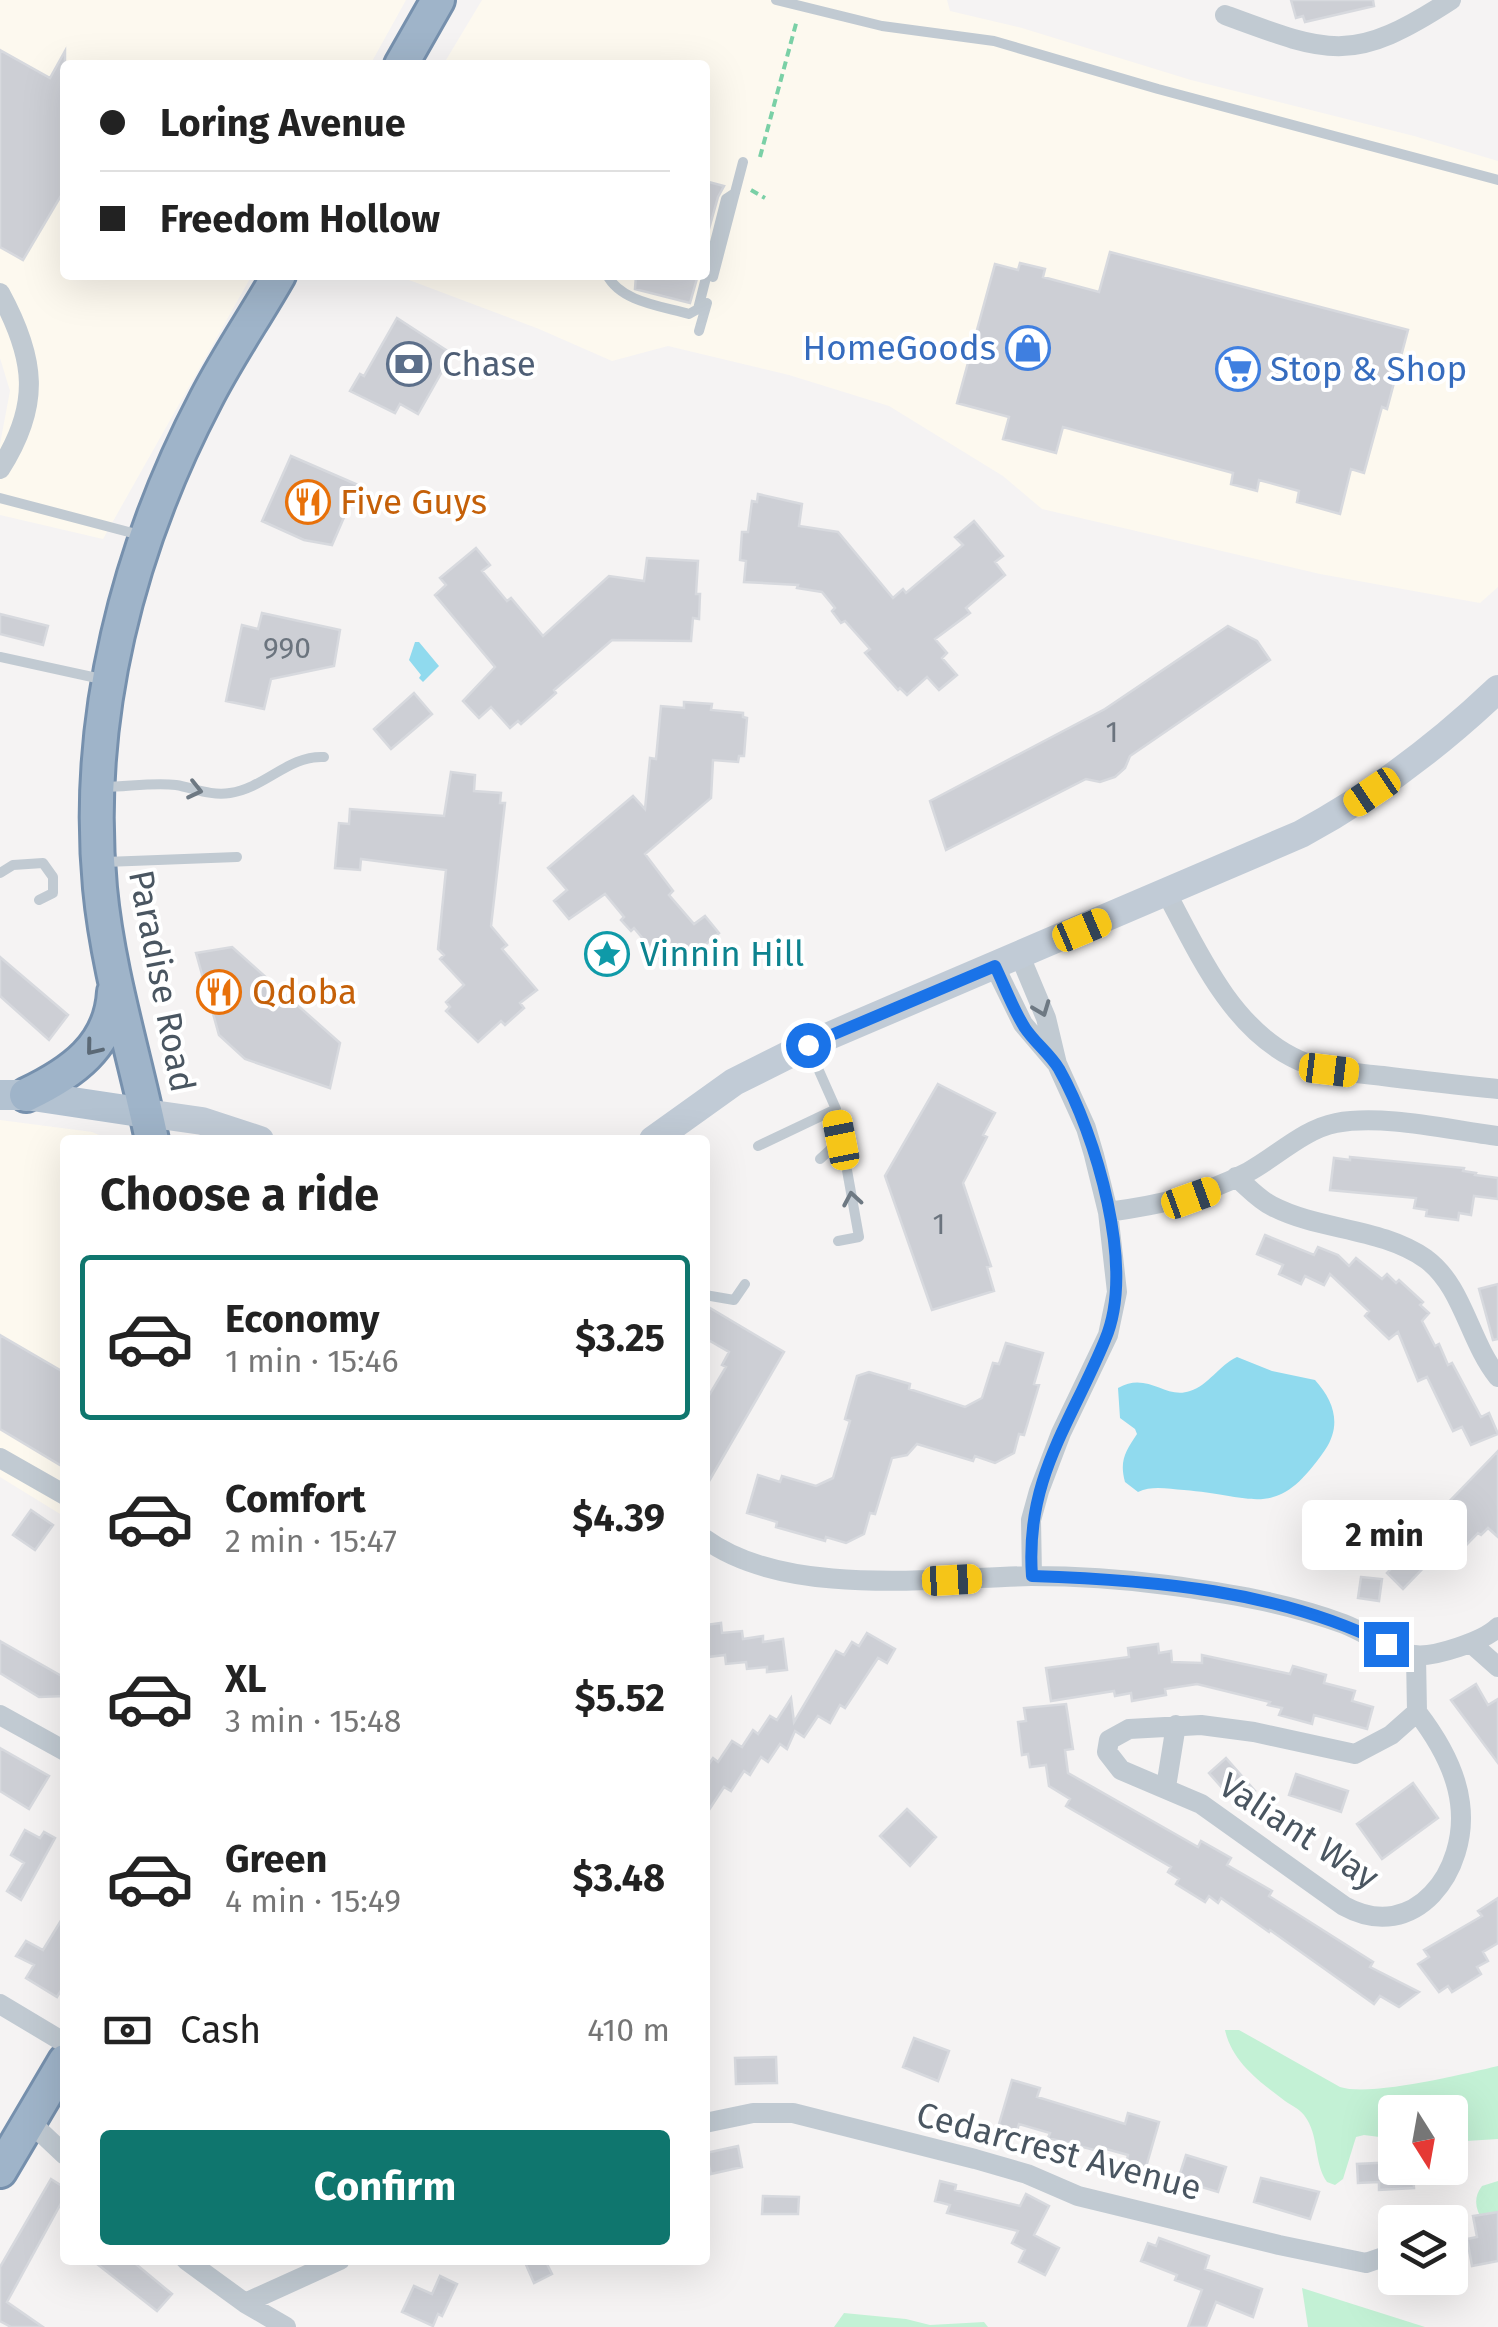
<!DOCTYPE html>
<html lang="en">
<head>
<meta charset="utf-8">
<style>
  body { margin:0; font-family:"Fira Sans",sans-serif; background:#f2f2f2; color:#222; height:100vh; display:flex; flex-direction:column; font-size:38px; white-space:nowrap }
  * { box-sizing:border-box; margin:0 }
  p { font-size:32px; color:#767676 }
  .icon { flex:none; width:55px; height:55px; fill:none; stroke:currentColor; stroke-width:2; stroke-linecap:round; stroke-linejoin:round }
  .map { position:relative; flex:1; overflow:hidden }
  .sheet { position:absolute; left:60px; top:1135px; width:650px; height:1130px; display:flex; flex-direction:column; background:#fff; border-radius:10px; box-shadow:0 10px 40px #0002 }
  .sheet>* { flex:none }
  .banner { position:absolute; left:60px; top:60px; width:650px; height:220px; border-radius:10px; box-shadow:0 10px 40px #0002; display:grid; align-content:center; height:220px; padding:0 40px; background:#fff }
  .needle { width:65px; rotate:169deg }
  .buttons { position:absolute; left:1378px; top:2095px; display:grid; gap:20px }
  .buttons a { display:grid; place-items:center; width:90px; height:90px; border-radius:10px; background:#fff; box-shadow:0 10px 40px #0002; font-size:50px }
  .end { position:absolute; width:45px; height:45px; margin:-22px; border:12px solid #1a73e8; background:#fff; box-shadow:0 0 0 5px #fff }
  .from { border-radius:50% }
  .bubble { position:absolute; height:70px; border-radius:10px; background:#fff; box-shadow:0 10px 40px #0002; font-size:32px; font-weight:700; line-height:70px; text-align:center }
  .car { position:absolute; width:30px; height:60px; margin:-30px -15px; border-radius:12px; box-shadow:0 0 8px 2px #0007; background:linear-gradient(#f5c518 24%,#345 0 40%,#f5c518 0 76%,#345 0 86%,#f5c518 0) }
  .banner b { display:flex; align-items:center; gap:35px; height:95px; font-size:38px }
  .banner b+b { border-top:2px solid #e0e0e0 }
  .banner i { width:25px; height:25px; background:#222 }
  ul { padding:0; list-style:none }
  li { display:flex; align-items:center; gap:30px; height:165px; margin:0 20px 15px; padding:0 20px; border:5px solid transparent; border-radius:10px }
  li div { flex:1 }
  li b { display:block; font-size:38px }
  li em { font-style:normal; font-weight:700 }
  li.active { border-color:#0f766e }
  li>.icon { width:90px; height:90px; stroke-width:1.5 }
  h2 { padding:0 40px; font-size:45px; line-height:120px }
  .pay { display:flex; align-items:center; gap:25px; height:110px; padding:0 40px; font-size:38px }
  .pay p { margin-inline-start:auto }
  .primary-button { display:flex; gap:20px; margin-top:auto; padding:20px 40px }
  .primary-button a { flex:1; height:115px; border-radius:10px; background:#0f766e; color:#fff; font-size:40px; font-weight:700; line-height:115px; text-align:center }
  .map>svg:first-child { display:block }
  .commercial { fill:#fdf9ef }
  .green { fill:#c3f1d5 }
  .water { fill:#90daee }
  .building { fill:#cdcfd5; stroke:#d7d9de; stroke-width:2.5 }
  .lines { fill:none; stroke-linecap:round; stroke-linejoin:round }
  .trunk-casing { stroke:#7690ad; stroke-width:38 }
  .path { stroke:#7ad0a6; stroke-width:4; stroke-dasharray:8 5; stroke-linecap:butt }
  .service { stroke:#c1cad2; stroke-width:10 }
  .minor { stroke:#c1cad2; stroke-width:20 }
  .secondary { stroke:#c1cbd6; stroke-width:28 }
  .primary { stroke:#b3c2d1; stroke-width:30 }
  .trunk { stroke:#9fb4c9; stroke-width:32 }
  .oneway { stroke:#6e7983 }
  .oneway2 { stroke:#5b6976 }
  .route { stroke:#1a73e8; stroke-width:12 }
  .labels { text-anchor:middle; stroke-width:8; stroke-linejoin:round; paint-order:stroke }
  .number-label { font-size:30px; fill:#6b747e }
  .shop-label { font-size:35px; fill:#366cbe; stroke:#fff; text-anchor:end }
  .service-label { font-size:35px; fill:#4e5e75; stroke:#fff; text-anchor:start }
  .food-label { font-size:35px; fill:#c56008; stroke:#fff; text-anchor:start }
  .culture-label { font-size:35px; fill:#0d838f; stroke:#fff; text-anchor:start }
  .street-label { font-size:35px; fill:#4a5661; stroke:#fff }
</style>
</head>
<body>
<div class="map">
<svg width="1498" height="2327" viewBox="0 0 1498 2327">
  <rect width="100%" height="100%" fill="#f5f3f3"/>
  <path class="commercial" d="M0 0H406L370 65H65V275H252L103 539 0 515V444L10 391 0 358Z
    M482 0H947L950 11 1022 28 1191 80 1414 136 1498 161V587L1480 603 1320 574 1042 509 1003 476 889 406 789 375 668 346 612 361 539 329 401 277 399 275H705V65H443Z
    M0 1120 92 1132 111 1140H65V1517L0 1477Z"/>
  <path class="green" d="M1225 2030H1239L1340 2087C1370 2097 1464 2074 1498 2066V2139L1450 2142V2112H1395V2139L1364 2135 1356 2137 1343 2179 1335 2185 1327 2182C1313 2162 1320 2136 1304 2115 1298 2108 1292 2106 1285 2101 1260 2082 1232 2062 1225 2030Z
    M1498 2181V2238C1484 2223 1467 2206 1482 2186Z
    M1302 2288 1425 2327H1308Z
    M844 2313 906 2319 930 2325 984 2322 988 2327H834Z"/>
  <path class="water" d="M415 642H419L439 666 423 682 419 678 421 675 409 660Z
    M1237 1357 1272 1371 1315 1380C1334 1401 1342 1425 1325 1450 1276 1521 1257 1496 1184 1490 1168 1489 1153 1485 1138 1492L1125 1482C1119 1460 1126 1451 1137 1434L1135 1429 1120 1418 1118 1388C1148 1371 1165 1400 1190 1391 1209 1385 1218 1366 1237 1357Z"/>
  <path class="building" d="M1291 0H1373L1374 6 1305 22 1303 16 1296 18Z
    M0 50 50 78 65 51V189L23 260 0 247Z
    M705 181 724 186 718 197 707 236Z
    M1110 252 1408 330 1387 409 1382 407 1364 473 1351 469 1340 514 1297 502 1299 491 1259 480 1257 491 1231 484 1233 473 1063 427 1056 453 1003 439 1009 417 957 403 995 264 1018 270 1020 263 1045 269 1043 277 1099 292Z
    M636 275H698L690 303 635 289Z
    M397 318 452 354 418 414 400 404 395 413 350 391 360 374 364 376Z
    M291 456 358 485 332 545 304 540 262 521Z
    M758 494 802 504 799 526 838 532 893 598 903 589 906 593 963 545 955 537 974 521 1003 556 995 562 1005 575 966 608 970 613 935 639 947 653 942 658 957 675 939 690 927 677 907 695 900 688 898 690 865 653 870 649 845 621 841 623 832 611 835 608 822 592 797 588 798 585 744 582 746 561 740 560 742 532H748L752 501 757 502Z
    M476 548 490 565 482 571 507 601 511 598 543 636 609 576 644 581 647 558 698 561 696 594H700L699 619 693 618 691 641 612 640 554 690 556 693 521 724 518 721 510 728 491 707 479 718 463 701 495 667 435 595 446 585 440 578Z
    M262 613 340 630 334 666 271 679 264 709 226 701 242 625 258 629Z
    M0 614 48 626 43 645 0 634Z
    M1228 626 1257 641 1270 660 1130 756 1125 768 1115 777 1100 782 1086 779 946 850 930 801 1105 709Z
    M414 693 432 714 391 749 374 729Z
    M684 702 712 704 711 710 743 713V717L747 718 744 756H739L738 762 713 760 711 798 645 854 673 891 669 895 694 924 705 916 719 933 685 962 678 954 665 965 634 928 631 931 621 920 624 917 605 894 569 919 554 901 567 890 548 868 633 796 645 809 650 758 656 759 661 706 684 708Z
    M451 772 475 775 474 791 501 793 500 803H505L491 926 507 945 502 949 537 990 520 1003 524 1008 505 1025 501 1021 478 1042 446 1011 450 1007 446 1002 464 985 440 959 444 955 438 949 446 870 361 859 360 870 335 868 339 823 349 824 350 809 444 816Z
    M232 947 340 1043 330 1088 245 1059 219 1035 196 953Z
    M0 957 68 1015 49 1040 0 996Z
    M938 1084 995 1113 983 1135 987 1137 963 1183 991 1266 987 1267 994 1291 932 1310 885 1176Z
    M1350 1157 1464 1168 1463 1171 1476 1173 1475 1175 1498 1178V1199L1474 1196 1471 1215 1459 1213 1458 1220 1426 1216 1427 1210 1414 1208 1416 1198 1330 1190 1334 1158 1350 1160Z
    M1265 1235 1314 1255 1318 1247 1338 1255 1349 1266 1356 1258 1382 1279 1387 1274 1396 1283 1399 1280 1423 1302 1420 1305 1429 1313 1422 1321 1435 1346 1439 1344 1448 1365 1452 1363 1481 1417 1489 1413 1498 1434 1471 1445 1462 1427 1453 1431 1427 1377 1418 1381 1398 1332 1389 1339 1365 1316 1369 1311 1330 1274 1324 1285 1305 1276 1301 1284 1279 1274 1283 1265 1257 1254Z
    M1498 1284V1339L1493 1340 1479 1289Z
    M705 1305 784 1352 705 1488V1402L726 1367 722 1365 729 1352 705 1338Z
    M0 1335 65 1373V1468L0 1429Z
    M1006 1343 1043 1353 1034 1384 1039 1385 1024 1435 1019 1434 1014 1453 995 1463 975 1456 973 1461 917 1444 907 1455 892 1458 875 1514 870 1513 864 1534 846 1543 826 1537 825 1541 776 1527 777 1522 747 1513 758 1475 780 1482 782 1476 816 1486 833 1478 850 1421 845 1419 857 1376 869 1372 910 1384 909 1389 965 1407 982 1398 993 1363 999 1364Z
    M1498 1451V1537L1488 1528 1481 1535 1478 1533 1446 1566 1435 1556 1403 1589 1387 1573 1410 1549 1405 1544 1415 1535 1409 1530 1433 1506 1439 1512Z
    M31 1510 53 1525 35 1550 13 1535Z
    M1361 1577 1382 1579 1379 1601 1358 1598Z
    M721 1623 722 1633 742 1631 743 1639 763 1636V1642L783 1639 787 1670 767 1672V1667L747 1669 746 1662 726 1664 725 1655 708 1657 705 1625Z
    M867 1633 895 1649 887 1663 878 1658 845 1708 840 1705 830 1723 818 1716 804 1737 795 1731 787 1749 780 1744 768 1762 761 1757 750 1775 744 1771 731 1791 724 1787 705 1816V1770L713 1758 718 1762 732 1741 742 1747 753 1730 758 1734 770 1716 777 1720 791 1698 794 1722 836 1651 844 1655 852 1642 859 1646Z
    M0 1641 65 1678V1696L39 1697 0 1673Z
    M1158 1644 1159 1653 1171 1651 1172 1662 1202 1663V1655L1290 1674 1293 1666 1326 1675 1324 1683 1355 1691 1352 1701 1373 1707 1367 1729 1314 1715 1312 1724 1279 1715 1282 1708 1268 1705 1270 1702 1197 1684 1165 1689 1166 1695 1132 1701 1131 1693 1115 1696 1114 1691 1051 1701 1046 1668 1129 1657 1128 1648Z
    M1476 1684 1488 1705 1498 1699V1763L1451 1700Z
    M1066 1704 1073 1749 1065 1750 1068 1773 1198 1847 1201 1841 1231 1858 1227 1865 1272 1891 1269 1896 1373 1962 1370 1967 1419 1992 1399 2007 1380 1996 1374 2004 1270 1930 1269 1932 1221 1898 1218 1903 1209 1896 1205 1902 1176 1884 1179 1879 1168 1872 1171 1867 1066 1806 1070 1799 1049 1786 1046 1765 1030 1767 1028 1754 1022 1755 1018 1722 1026 1721 1024 1708Z
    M0 1748 49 1776 29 1809 0 1791Z
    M1226 1758 1255 1791 1238 1806 1209 1773Z
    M1296 1774 1348 1791 1341 1812 1289 1795Z
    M1413 1783 1438 1818 1382 1859 1357 1824Z
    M907 1809 936 1837 910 1866 880 1836Z
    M25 1830 40 1838 44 1832 55 1838 21 1900 7 1891 24 1863 11 1855Z
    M1498 1898V1943L1483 1952 1488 1961 1477 1967 1481 1974 1452 1992 1448 1986 1439 1992 1418 1964 1429 1957 1424 1950 1482 1916 1478 1911Z
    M65 1914V1984L57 1997 26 1978 34 1965 16 1956 26 1941 43 1950Z
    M914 2038 949 2051 938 2081 903 2067Z
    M776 2057 777 2083 736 2084 735 2058Z
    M1012 2080 1040 2088 1037 2097 1125 2124 1128 2113 1159 2122 1144 2174 1125 2168 1128 2155 1099 2147 1098 2151 1048 2138 1050 2133 1019 2124 1015 2137 997 2131Z
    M738 2146 742 2167 711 2174 706 2153Z
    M1186 2155 1226 2167 1218 2192 1178 2180Z
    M1395 2162V2168H1413L1414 2188 1379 2190V2182L1358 2183 1357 2164Z
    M1261 2178 1319 2192 1310 2219 1254 2202Z
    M51 2179 65 2188V2196L7 2302 43 2327H11L0 2321V2267Z
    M940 2181 956 2185 955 2190 1020 2206 1026 2194 1049 2206 1034 2235 1059 2248 1045 2275 1019 2262 1025 2250 1012 2243 1018 2231 947 2213 950 2205 935 2201Z
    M763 2196 799 2197 798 2214H762Z
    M1498 2212V2261L1472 2266 1467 2239 1477 2237 1473 2216Z
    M1159 2238 1209 2256 1205 2269 1262 2289 1253 2317 1216 2302 1206 2327H1188L1202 2290 1175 2280 1177 2275 1141 2261 1148 2243 1156 2246Z
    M92 2260H131L172 2294 157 2311Z
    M524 2260H545L552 2274 534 2283Z
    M440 2276 457 2284 442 2316 438 2314 433 2326 402 2312 414 2286 432 2294Z"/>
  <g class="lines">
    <g class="trunk-casing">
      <path id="trunk" d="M401 65 438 0
        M26 1095C72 1073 111 1046 114 992
        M152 1140C135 1057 108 973 100 888 84 718 128 548 206 399 228 356 255 317 279 275
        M0 2171 65 2061"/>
    </g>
    <path class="path" d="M760 157 797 20
      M751 190 765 198"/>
    <path class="service" d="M776 0 882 26 994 41 1158 89 1498 180
      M607 275C621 302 661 306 689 314L698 309 726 199 735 193
      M713 277 743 162
      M699 331 707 303
      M0 498 140 535
      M0 657 106 680
      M105 787C127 787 153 782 176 785 194 788 210 796 230 793 265 788 289 755 324 757
      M105 862 237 857
      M0 873 13 865 43 863 53 877V893L39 900
      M808 1046 836 1109 859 1237 838 1241
      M758 1146 836 1109
      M820 1159 841 1140
      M705 1295 734 1300 745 1284"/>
    <path class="minor" d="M1225 15C1330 54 1353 64 1451 0
      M0 293C36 359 41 405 0 469
      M1167 894C1198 952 1230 1025 1292 1057 1320 1072 1352 1072 1383 1076 1421 1081 1460 1085 1498 1089
      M1020 956 1046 1018 1057 1064 1086 1128 1094 1155 1108 1212 1117 1292 1108 1335 1061 1433 1039 1491 1031 1520 1032 1576
      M995 967 1023 1024 1057 1064
      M1236 1177C1248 1187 1258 1199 1272 1206 1320 1231 1380 1227 1426 1259 1463 1286 1469 1341 1498 1377
      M1108 1212C1159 1205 1202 1196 1248 1172 1276 1157 1304 1129 1336 1123 1383 1114 1449 1130 1498 1136
      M0 1458 65 1495
      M705 1539C786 1598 935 1578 1031 1576 1076 1576 1122 1579 1167 1585 1227 1593 1288 1603 1344 1624 1367 1633 1389 1650 1414 1655 1433 1658 1484 1641 1498 1627
      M1472 1644 1498 1667
      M1416 1656 1417 1712
      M1417 1712C1437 1738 1456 1770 1460 1803 1469 1870 1415 1945 1344 1906L1201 1804 1121 1770 1107 1752 1109 1740 1129 1729 1201 1725 1254 1732 1355 1754 1391 1735Z
      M0 1715 65 1751
      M1166 1787 1176 1725
      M0 2004 65 2043
      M30 2122 65 2155
      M705 2123 753 2113H793L975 2159 1027 2174 1078 2196 1279 2245 1366 2263 1395 2253
      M186 2260 245 2303 340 2260
      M245 2303 286 2327"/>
    <path class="secondary" d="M146 1113 202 1121 260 1140
      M653 1140 734 1082 808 1045 1301 834C1373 795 1438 746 1498 689"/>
    <path class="primary" d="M0 1095H26L146 1113"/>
    <use href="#trunk" class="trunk"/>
  </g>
  <defs><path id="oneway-chevron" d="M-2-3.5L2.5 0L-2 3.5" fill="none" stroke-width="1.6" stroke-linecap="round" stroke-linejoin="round" transform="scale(2.5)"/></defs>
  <g class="oneway">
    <use href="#oneway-chevron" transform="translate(195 790) rotate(13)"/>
    <use href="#oneway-chevron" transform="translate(1042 1009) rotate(69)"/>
    <use href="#oneway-chevron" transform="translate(852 1199) rotate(-100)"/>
  </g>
  <use class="oneway2" href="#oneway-chevron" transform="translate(93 1048) rotate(129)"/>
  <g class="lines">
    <path class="route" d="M808 1045 995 966C1005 987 1013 1009 1025 1028 1035 1043 1050 1054 1059 1069 1096 1135 1136 1268 1105 1340 1070 1425 1025 1479 1032 1576 1152 1580 1278 1590 1386 1644"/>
  </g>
  <defs>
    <g id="shop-ring" transform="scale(2.25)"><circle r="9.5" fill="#fff" stroke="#3f7fe0" stroke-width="1.5"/><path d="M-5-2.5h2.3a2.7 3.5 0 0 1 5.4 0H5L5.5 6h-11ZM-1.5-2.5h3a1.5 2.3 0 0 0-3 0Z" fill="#3f7fe0"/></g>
    <g id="bank-ring" transform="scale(2.25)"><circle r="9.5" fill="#fff" stroke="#5c6f8a" stroke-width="1.5"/><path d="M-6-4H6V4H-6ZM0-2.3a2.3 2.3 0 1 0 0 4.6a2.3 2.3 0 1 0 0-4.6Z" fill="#5c6f8a"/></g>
    <g id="supermarket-ring" transform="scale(2.25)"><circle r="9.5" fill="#fff" stroke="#3f7fe0" stroke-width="1.5"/><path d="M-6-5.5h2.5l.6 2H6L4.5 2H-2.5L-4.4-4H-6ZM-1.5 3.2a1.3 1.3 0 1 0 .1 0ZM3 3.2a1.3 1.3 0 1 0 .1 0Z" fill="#3f7fe0"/></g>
    <g id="restaurant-ring" transform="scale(2.25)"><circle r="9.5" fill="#fff" stroke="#e8710a" stroke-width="1.5"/><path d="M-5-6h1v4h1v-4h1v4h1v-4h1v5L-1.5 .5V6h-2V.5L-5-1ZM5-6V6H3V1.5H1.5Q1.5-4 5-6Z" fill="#e8710a"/></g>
    <g id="sight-ring" transform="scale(2.25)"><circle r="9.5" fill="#fff" stroke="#0f9aa8" stroke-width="1.5"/><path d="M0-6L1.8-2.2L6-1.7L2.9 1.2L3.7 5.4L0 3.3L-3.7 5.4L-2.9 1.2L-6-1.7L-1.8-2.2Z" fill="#0f9aa8"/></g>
  </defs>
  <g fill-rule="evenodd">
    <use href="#shop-ring" x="1028" y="348"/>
    <use href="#bank-ring" x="409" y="364"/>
    <use href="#supermarket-ring" x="1238" y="369"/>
    <use href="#restaurant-ring" x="308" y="502"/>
    <use href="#sight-ring" x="607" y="954"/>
    <use href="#restaurant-ring" x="219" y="992"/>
  </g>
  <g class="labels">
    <g class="number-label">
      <text x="287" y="658">990</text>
      <text x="1112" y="742">1</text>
      <text x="939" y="1234">1</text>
    </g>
    <g class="shop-label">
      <text x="996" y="360">HomeGoods</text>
      <text x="1270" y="381" text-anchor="start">Stop &amp; Shop</text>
    </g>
    <g class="service-label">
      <text x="442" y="376">Chase</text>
    </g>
    <g class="food-label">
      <text x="340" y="514">Five Guys</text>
      <text x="252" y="1004">Qdoba</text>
    </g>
    <g class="culture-label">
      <text x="640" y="966">Vinnin Hill</text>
    </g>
    <g class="street-label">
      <text transform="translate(162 981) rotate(79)" y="12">Paradise Road</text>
      <text transform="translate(1299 1831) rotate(33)" y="12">Valiant Way</text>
      <text transform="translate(1059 2151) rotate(15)" y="12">Cedarcrest Avenue</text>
    </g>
  </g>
</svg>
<div class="buttons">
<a><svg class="needle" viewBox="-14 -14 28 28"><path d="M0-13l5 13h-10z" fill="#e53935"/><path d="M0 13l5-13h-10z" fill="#767676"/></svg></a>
<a><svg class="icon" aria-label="layers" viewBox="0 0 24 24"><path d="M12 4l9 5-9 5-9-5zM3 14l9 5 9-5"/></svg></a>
</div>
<i class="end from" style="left:808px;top:1045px"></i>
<i class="end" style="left:1386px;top:1644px"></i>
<div class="bubble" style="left:1302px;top:1500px;width:165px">2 min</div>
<i class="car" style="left:1372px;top:792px;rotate:236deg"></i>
<i class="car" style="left:1082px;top:930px;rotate:67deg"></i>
<i class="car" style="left:1329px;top:1070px;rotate:97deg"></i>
<i class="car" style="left:841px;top:1140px;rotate:349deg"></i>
<i class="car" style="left:1191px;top:1198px;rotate:70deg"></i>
<i class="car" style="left:952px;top:1580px;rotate:87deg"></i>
<div class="banner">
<b><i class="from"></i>Loring Avenue</b>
<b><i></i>Freedom Hollow</b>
</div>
<section class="sheet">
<h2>Choose a ride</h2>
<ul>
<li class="active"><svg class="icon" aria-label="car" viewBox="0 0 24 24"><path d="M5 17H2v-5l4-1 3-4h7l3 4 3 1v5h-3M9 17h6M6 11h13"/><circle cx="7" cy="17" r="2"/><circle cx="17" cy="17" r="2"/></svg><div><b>Economy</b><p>1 min · 15:46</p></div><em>$3.25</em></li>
<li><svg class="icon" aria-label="car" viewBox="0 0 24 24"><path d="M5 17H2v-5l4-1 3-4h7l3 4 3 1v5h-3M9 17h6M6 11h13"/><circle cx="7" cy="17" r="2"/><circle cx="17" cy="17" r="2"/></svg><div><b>Comfort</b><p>2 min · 15:47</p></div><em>$4.39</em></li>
<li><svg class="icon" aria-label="car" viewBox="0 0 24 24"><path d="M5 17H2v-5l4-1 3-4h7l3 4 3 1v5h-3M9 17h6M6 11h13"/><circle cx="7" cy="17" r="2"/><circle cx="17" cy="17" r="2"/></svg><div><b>XL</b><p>3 min · 15:48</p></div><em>$5.52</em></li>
<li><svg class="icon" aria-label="car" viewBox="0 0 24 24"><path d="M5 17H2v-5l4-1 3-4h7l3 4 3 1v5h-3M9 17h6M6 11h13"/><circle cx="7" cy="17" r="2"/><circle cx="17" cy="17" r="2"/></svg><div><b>Green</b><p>4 min · 15:49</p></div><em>$3.48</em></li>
</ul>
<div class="pay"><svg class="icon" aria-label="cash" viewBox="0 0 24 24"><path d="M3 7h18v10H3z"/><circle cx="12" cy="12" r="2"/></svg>Cash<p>410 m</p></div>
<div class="primary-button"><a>Confirm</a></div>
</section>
</div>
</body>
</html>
